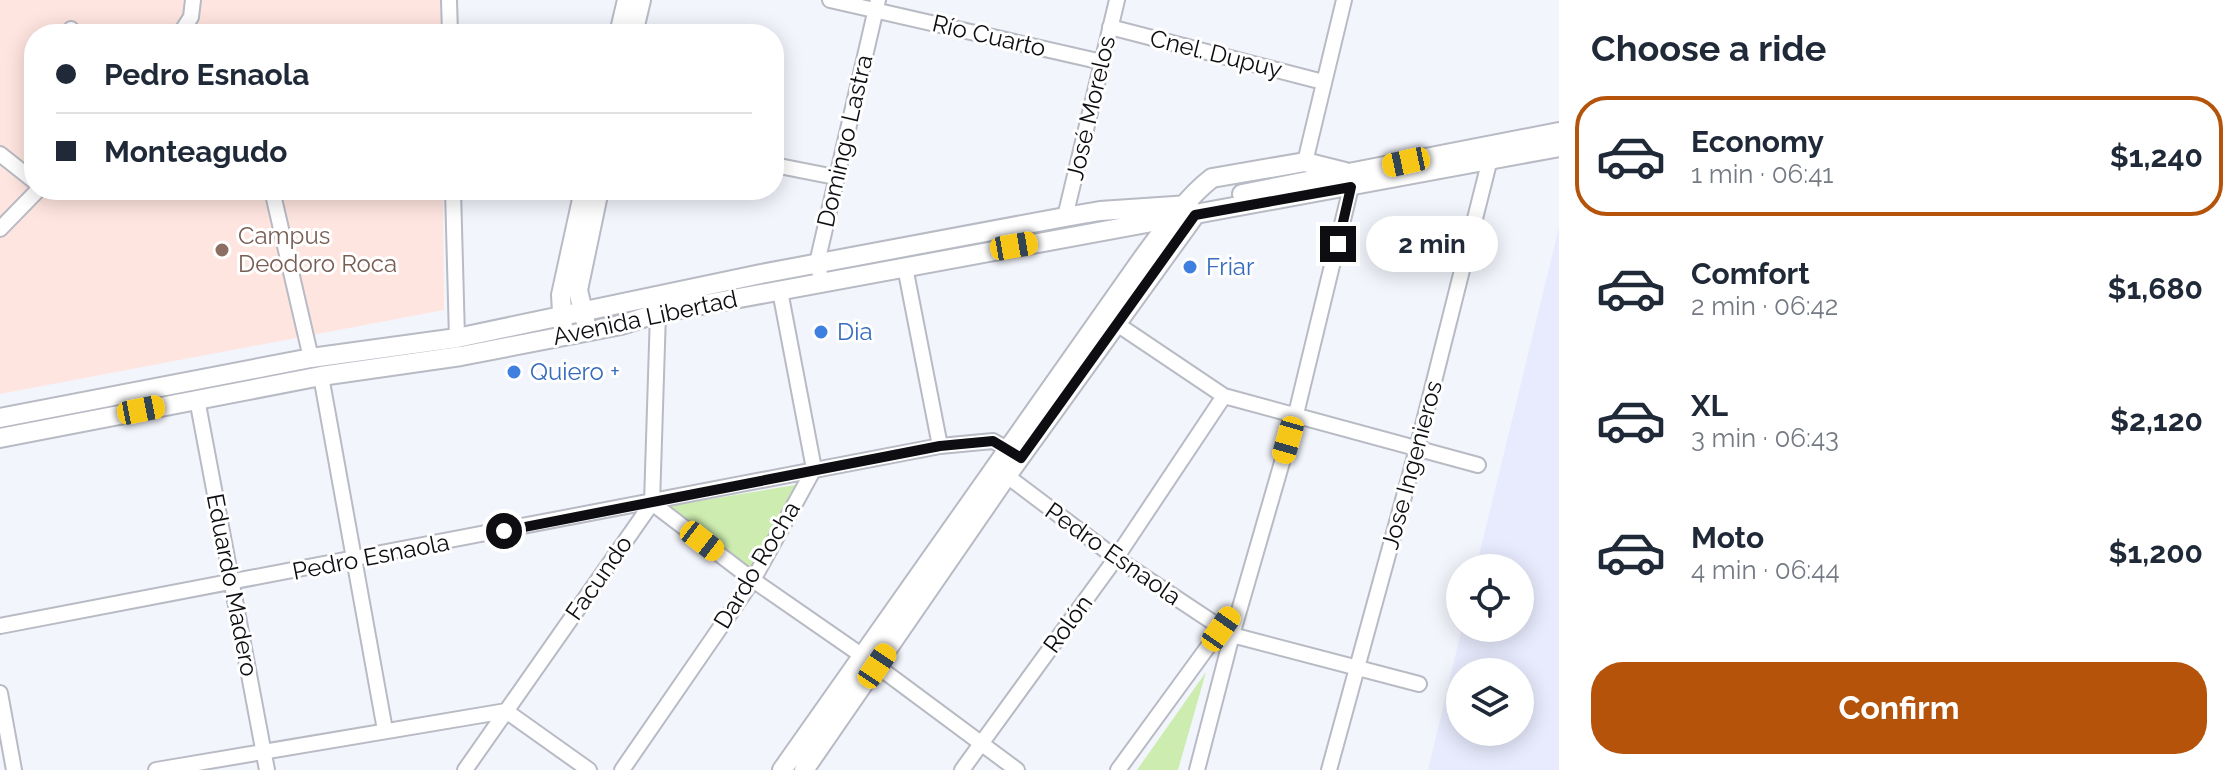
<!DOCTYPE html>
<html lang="en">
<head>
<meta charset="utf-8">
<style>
  body { margin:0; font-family:Raleway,sans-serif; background:#f2f2f3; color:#1f2937; height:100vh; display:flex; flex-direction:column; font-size:30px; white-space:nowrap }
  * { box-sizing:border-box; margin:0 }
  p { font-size:26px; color:#747a83 }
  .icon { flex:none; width:44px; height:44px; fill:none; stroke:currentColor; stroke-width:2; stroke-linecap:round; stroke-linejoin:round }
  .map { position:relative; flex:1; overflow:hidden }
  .side { display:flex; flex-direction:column; background:#fff; width:680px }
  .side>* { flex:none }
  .banner { position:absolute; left:24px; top:24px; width:760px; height:176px; border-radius:32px; box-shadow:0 4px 20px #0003; display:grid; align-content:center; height:176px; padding:0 32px; background:#fff }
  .buttons { position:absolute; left:1446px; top:554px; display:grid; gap:16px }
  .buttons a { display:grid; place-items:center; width:88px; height:88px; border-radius:50%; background:#fff; box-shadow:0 4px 20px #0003; font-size:40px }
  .end { position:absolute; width:36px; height:36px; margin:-18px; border:10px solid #0e0e12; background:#fff; box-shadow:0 0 0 4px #fff }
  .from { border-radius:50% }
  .bubble { position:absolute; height:56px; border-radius:28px; background:#fff; box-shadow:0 4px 20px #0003; font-size:26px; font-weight:700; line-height:56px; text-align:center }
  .car { position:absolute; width:24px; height:48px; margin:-24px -12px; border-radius:10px; box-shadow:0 0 6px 2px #0007; background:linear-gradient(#f5c518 24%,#345 0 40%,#f5c518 0 76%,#345 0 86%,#f5c518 0) }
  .banner b { display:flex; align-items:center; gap:28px; height:76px; font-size:30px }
  .banner b+b { border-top:2px solid #e0e1e3 }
  .banner i { width:20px; height:20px; background:#1f2937 }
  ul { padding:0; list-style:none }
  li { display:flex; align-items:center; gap:24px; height:120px; margin:0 16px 12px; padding:0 16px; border:4px solid transparent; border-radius:32px }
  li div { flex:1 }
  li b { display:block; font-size:30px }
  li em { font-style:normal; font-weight:700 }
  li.current { border-color:#b45309 }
  li>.icon { width:72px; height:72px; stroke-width:1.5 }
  h2 { padding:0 32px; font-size:36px; line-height:96px }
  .button { display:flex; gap:16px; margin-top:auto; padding:16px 32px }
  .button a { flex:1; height:92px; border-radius:32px; background:#b45309; color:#fff; font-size:32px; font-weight:700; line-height:92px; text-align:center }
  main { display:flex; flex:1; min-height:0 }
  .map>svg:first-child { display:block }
  .built { fill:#e7ebfd; fill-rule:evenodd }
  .education { fill:#ffe5df }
  .green { fill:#cdecaf }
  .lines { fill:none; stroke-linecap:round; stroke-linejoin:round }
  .minor-casing { stroke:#b8bac4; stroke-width:18 }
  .major-casing { stroke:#b8bac4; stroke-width:22 }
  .minor { stroke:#fff; stroke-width:14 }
  .major { stroke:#fff; stroke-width:18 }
  .route { stroke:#0e0e12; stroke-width:10 }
  .education-dot { fill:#8d6e63; stroke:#fff; stroke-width:3 }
  .shop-dot { fill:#3f7fe0; stroke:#fff; stroke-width:3 }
  .labels { text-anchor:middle; stroke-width:6; stroke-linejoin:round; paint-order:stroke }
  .street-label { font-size:24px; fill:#0e0e12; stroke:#fff }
  .education-label { font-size:24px; fill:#785e54; stroke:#fff; text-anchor:start }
  .shop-label { font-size:24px; fill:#366cbe; stroke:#fff; text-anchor:start }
</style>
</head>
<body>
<main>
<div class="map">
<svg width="1559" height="770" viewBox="0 0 1559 770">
  <rect width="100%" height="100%" fill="#f3f5fd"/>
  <path class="built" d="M1559 227V770H1428L1462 628H1520V568H1476ZM1460 672H1520V732H1460Z"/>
  <path class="education" d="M0 0H440L441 34H34V190H443L444 310 0 394Z"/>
  <path class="green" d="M795 485 750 573 662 507Z
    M1206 672 1178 770H1137Z"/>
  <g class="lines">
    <g class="minor-casing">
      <path id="minor" d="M449 0 450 34
        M830 0 1102 62
        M1110 27 1323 82
        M71 29 75 34
        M180 34 191 17 193 0
        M0 154 34 181
        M1305 162 1344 0
        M774 165 835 177
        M272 190 311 358
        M453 190 457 338
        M1065 217 1117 0
        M0 229 38 190
        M905 267 940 446
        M822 282 817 263 878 0
        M1111 320 1224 396 1478 465
        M321 376 385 730
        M197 399 267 770
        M999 470 1116 558 1232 635 1419 684
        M652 503 753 580 877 666 1017 770
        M0 626 940 446 993 441 1014 453
        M0 693 14 770
        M156 770 506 711 589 770
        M465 770 652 503 658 313
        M622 770 753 580 814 469 780 291
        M962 770 1116 558 1224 396
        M1118 770 1226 622
        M1197 770 1232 635 1296 414 1351 187
        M1329 770 1417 449 1490 159"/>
    </g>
    <g class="major-casing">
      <path id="major" d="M619 34 627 0
        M633 34 641 0
        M1242 194 1559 132
        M585 320 578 290 599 190
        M563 329 561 295 584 190
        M0 418 311 358 457 338 761 274 1065 217 1100 211 1189 205
        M0 438 321 376 461 356 621 325 658 313 1559 147
        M782 770 1142 259C1161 233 1187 197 1212 178L1305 162 1345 172
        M804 770 1006 477 1195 215"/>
    </g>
    <use href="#minor" class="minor"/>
    <use href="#major" class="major"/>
  </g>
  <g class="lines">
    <path class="route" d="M504 531 940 446 993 441 1021 458 1195 215 1351 187 1338 244"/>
  </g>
  <circle class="education-dot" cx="222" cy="250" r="8"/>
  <g class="shop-dot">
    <circle cx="1190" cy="267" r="8"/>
    <circle cx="821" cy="332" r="8"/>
    <circle cx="514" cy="372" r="8"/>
  </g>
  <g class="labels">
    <g class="street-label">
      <text transform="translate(989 36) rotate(13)" y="8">Río Cuarto</text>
      <text transform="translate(1216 54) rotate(14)" y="8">Cnel. Dupuy</text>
      <text transform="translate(1091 108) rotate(-77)" y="8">José Morelos</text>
      <text transform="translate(845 141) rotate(-77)" y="8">Domingo Lastra</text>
      <text transform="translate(645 318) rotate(-12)" y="8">Avenida Libertad</text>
      <text transform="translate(1412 465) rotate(-75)" y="8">Jose Ingenieros</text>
      <text transform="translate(1113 554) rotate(35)" y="8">Pedro Esnaola</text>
      <text transform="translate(371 557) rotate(-11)" y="8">Pedro Esnaola</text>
      <text transform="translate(757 565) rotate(-59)" y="8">Dardo Rocha</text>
      <text transform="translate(599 578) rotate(-55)" y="8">Facundo</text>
      <text transform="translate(232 585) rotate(79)" y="8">Eduardo Madero</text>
      <text transform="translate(1068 624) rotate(-54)" y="8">Rolón</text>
    </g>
    <g class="education-label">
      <text x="238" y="244">Campus<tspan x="238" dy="28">Deodoro Roca</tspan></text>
    </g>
    <g class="shop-label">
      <text x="1206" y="275">Friar</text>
      <text x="837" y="340">Dia</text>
      <text x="530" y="380">Quiero +</text>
    </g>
  </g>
</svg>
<div class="buttons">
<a><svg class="icon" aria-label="locate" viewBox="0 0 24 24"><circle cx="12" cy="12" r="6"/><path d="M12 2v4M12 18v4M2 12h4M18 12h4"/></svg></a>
<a><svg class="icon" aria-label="layers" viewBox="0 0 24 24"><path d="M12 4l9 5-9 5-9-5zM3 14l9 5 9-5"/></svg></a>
</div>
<i class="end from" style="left:504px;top:531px"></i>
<i class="end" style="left:1338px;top:244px"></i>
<div class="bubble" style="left:1366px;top:216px;width:132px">2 min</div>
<i class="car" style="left:1406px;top:162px;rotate:258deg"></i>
<i class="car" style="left:1014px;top:246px;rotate:80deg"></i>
<i class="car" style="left:141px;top:410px;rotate:79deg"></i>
<i class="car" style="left:1288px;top:440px;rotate:196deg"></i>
<i class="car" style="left:702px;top:541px;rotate:128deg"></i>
<i class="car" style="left:1221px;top:629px;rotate:35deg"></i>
<i class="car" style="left:877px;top:666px;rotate:34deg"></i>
<div class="banner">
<b><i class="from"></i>Pedro Esnaola</b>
<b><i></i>Monteagudo</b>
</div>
</div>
<section class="side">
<h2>Choose a ride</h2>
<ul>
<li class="current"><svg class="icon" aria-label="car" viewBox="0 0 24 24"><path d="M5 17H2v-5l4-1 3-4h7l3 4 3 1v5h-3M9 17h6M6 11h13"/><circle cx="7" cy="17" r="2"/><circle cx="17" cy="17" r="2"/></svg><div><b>Economy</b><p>1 min · 06:41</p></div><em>$1,240</em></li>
<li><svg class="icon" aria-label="car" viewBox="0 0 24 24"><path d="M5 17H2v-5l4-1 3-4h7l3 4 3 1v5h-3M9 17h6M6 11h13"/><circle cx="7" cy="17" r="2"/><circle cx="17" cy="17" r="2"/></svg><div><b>Comfort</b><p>2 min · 06:42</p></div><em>$1,680</em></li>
<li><svg class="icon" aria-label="car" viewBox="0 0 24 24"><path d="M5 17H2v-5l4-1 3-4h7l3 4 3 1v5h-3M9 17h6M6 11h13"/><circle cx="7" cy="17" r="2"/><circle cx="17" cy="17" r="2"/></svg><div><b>XL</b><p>3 min · 06:43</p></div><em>$2,120</em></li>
<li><svg class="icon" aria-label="car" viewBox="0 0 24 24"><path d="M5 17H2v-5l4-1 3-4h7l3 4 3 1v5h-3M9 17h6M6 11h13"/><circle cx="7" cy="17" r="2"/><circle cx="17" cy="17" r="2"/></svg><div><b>Moto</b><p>4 min · 06:44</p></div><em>$1,200</em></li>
</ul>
<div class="button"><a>Confirm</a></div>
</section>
</main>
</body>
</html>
